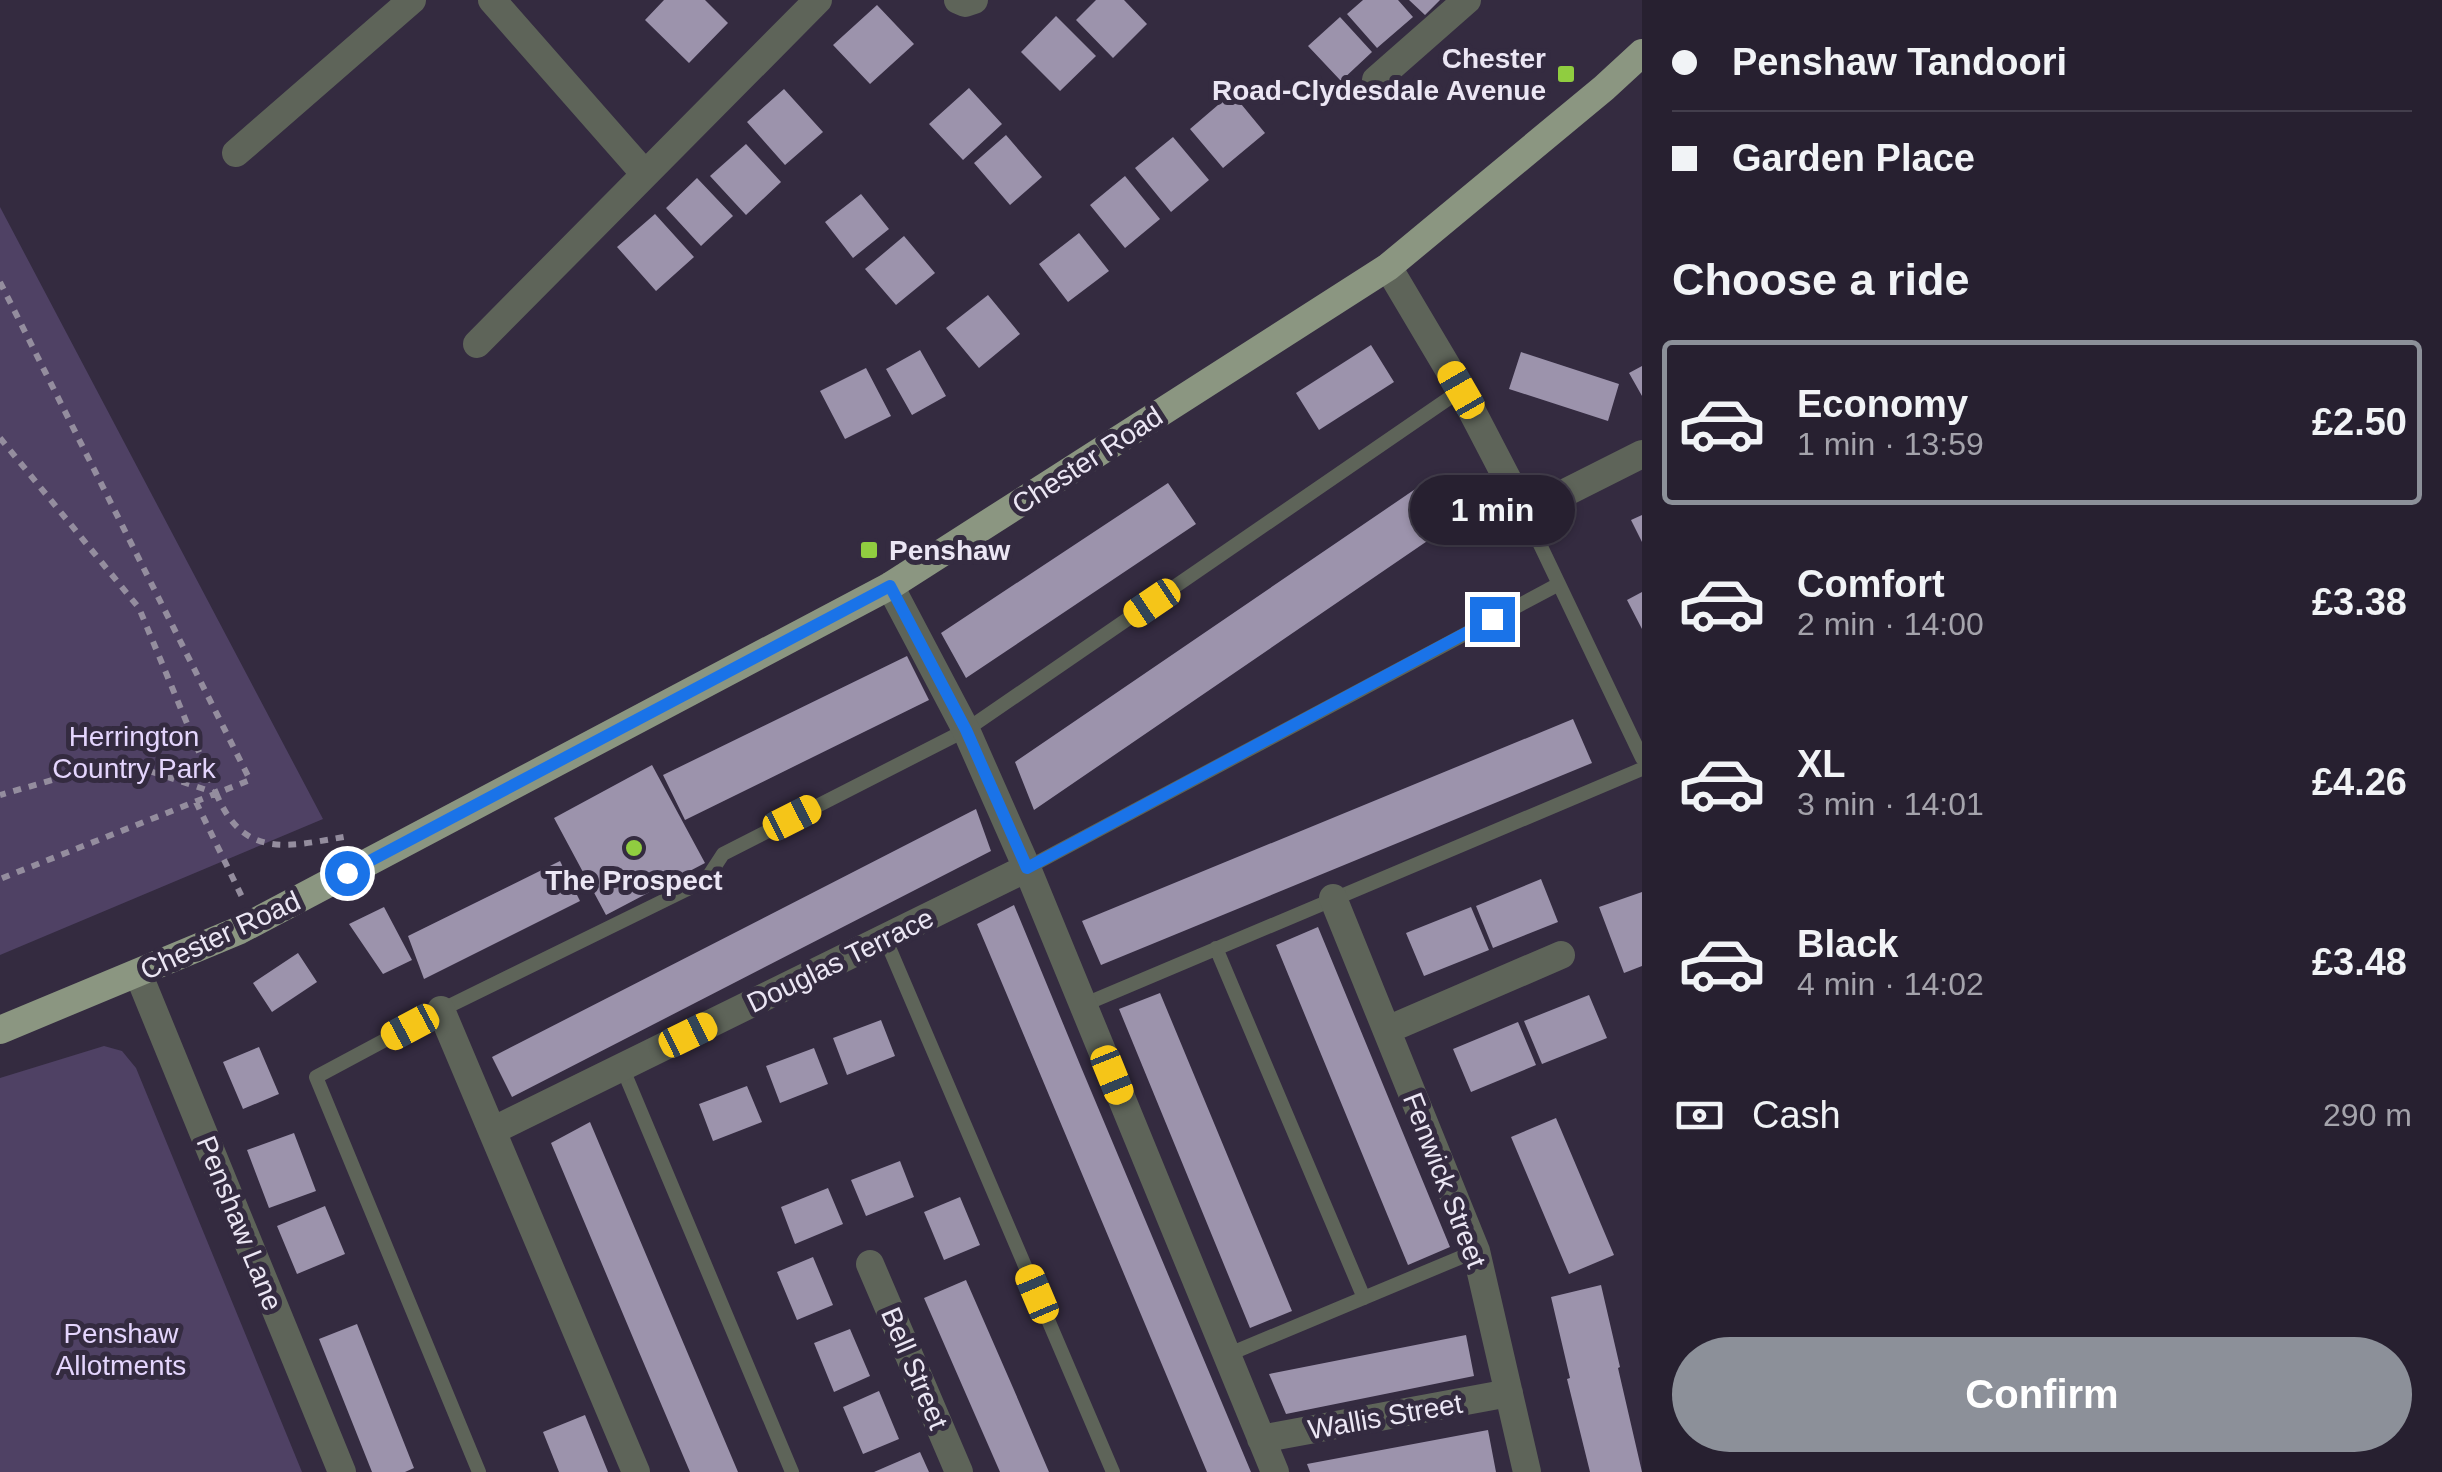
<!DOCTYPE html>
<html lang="en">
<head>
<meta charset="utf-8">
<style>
  body { margin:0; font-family:Helvetica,sans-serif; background:#332d3c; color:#f1f3f6; height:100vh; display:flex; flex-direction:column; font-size:38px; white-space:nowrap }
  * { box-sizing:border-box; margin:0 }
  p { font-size:32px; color:#a4a3ab }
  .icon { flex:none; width:55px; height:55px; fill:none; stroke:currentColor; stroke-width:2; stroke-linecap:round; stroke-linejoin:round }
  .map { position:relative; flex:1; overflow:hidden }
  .details { display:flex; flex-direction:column; background:#272030; width:800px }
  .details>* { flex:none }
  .guide { display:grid; align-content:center; height:220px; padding:0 30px; background:#272030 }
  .end { position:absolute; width:45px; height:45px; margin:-22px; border:12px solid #1a73e8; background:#fff; box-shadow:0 0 0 5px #fff }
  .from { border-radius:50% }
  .bubble { position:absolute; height:70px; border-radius:35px; background:#272030; box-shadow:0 2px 8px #0004,0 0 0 2px #433e4c; font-size:32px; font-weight:600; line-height:70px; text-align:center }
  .car { position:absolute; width:30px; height:60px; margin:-30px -15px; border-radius:12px; box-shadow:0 0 8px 2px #0007; background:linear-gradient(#f5c518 24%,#345 0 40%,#f5c518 0 76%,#345 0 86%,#f5c518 0) }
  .guide b { display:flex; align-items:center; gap:35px; height:95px; font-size:38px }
  .guide b+b { border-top:2px solid #433e4c }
  .guide i { width:25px; height:25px; background:#f1f3f6 }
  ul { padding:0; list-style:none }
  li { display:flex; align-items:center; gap:30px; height:165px; margin:0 20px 15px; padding:0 10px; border:5px solid transparent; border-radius:10px }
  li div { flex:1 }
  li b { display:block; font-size:38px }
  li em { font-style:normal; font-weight:600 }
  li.active { border-color:#8c9099 }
  li>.icon { width:90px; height:90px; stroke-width:1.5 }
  h2 { padding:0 30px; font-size:45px; line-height:120px }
  .pay { display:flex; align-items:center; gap:25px; height:110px; padding:0 30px; font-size:38px }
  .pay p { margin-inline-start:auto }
  .primary-button { display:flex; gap:20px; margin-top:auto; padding:20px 30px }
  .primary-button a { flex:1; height:115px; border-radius:60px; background:#8c9099; color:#fff; font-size:40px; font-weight:600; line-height:115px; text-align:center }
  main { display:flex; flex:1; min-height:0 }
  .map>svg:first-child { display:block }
  .green { fill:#4f4164 }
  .building { fill:#9c93ac }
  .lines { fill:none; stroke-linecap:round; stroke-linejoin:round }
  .path { stroke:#948d9e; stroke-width:6; stroke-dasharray:8 8; stroke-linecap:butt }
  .service { stroke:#5e6459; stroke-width:14 }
  .minor { stroke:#5e6459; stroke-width:28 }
  .tertiary { stroke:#5e6459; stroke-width:28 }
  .primary { stroke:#8b9681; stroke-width:28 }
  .route { stroke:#1a73e8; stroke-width:12 }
  .poi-dot { fill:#90cd40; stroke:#342b40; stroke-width:4 }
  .labels { text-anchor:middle; stroke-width:10; stroke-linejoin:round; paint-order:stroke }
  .poi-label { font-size:28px; font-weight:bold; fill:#ebe6f4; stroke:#342b40; text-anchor:end }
  .street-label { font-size:28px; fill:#ebe6f4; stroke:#342b40 }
  .park-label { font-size:28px; fill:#e4d5fd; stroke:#342b40 }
</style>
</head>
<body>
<main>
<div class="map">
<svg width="1642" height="1472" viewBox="0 0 1642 1472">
  <rect width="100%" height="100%" fill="#342b40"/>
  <path class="green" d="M0 207 323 819 0 955Z
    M104 1046 122 1051 136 1068 302 1472H0V1078Z"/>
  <path class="building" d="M664 0H705L728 23 689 63 645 20Z
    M1096 0H1124L1147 24 1113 58 1076 20Z
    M1363 0H1398L1413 17 1377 48 1347 14Z
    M1409 0H1440L1425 15Z
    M877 5 914 44 870 84 833 45Z
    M1056 16 1096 56 1060 91 1021 52Z
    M1340 17 1372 52 1341 81 1308 46Z
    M969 88 1002 124 963 160 929 124Z
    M784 89 823 132 785 165 747 122Z
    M1232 93 1265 133 1223 168 1190 129Z
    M1006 135 1042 177 1010 205 974 163Z
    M1173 137 1209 180 1171 212 1135 168Z
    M746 144 781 182 746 215 710 176Z
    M1125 176 1160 219 1125 248 1090 205Z
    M697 178 733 216 701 246 666 208Z
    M861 194 889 229 853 258 825 222Z
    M655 214 694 257 656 291 617 247Z
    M1079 233 1109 271 1068 302 1039 264Z
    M904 236 935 273 896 305 865 269Z
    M988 295 1020 334 979 368 946 328Z
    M1371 345 1394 382 1319 430 1296 393Z
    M920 350 946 396 912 415 886 369Z
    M1521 352 1619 384 1608 421 1509 389Z
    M1642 366V396L1629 373Z
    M866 368 891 416 845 439 820 391Z
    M1430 479 1458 520 1034 810 1015 762Z
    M1168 483 1196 524 966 678 941 633Z
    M1642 515V542L1631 520Z
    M1642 592V629L1627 600Z
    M907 656 929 700 685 820 663 775Z
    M1573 719 1592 763 1101 965 1082 921Z
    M652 765 705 863 606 915 554 818Z
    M976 809 991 851 512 1097 492 1057Z
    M560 861 580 901 424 979 408 936Z
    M1541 879 1558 922 1493 948 1476 906Z
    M1642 892V966L1624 973 1599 907Z
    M1014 905 1081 1067 1251 1472H1207L1007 995 977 924Z
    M384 907 412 960 383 974 349 924Z
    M1471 907 1489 950 1424 976 1406 933Z
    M1318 927 1450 1247 1408 1265 1276 945Z
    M298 953 317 982 272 1012 253 983Z
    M1160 993 1292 1311 1250 1328 1119 1009Z
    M1589 995 1607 1038 1542 1064 1524 1021Z
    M881 1020 895 1056 847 1075 833 1038Z
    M1518 1022 1536 1065 1471 1092 1453 1049Z
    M259 1047 279 1094 243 1109 223 1062Z
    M814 1048 828 1084 780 1103 766 1066Z
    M747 1086 762 1122 713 1141 699 1104Z
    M1556 1118 1614 1255 1569 1274 1511 1137Z
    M590 1122 680 1335 738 1472H690L639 1352 551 1143Z
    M294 1133 316 1191 269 1208 247 1150Z
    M900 1161 914 1197 866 1216 851 1180Z
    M828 1188 843 1224 795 1244 781 1207Z
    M960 1197 980 1245 944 1260 924 1212Z
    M325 1206 345 1254 297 1274 277 1226Z
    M813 1257 833 1305 797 1320 777 1272Z
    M966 1280 1014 1390 1049 1472H1000L972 1408 924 1298Z
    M1601 1285 1620 1367 1618 1368 1642 1472H1590L1567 1379 1570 1378 1551 1297Z
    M357 1324 414 1468 405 1472H372L319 1339Z
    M850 1329 870 1376 834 1392 814 1343Z
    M1466 1335 1474 1376 1286 1414 1269 1374Z
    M879 1391 899 1439 863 1454 843 1407Z
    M585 1415 608 1472H559L543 1432Z
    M1488 1430 1496 1472H1310L1307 1464Z
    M920 1452 929 1472H874Z"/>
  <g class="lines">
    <path class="path" d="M0 282 250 780 0 879
      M0 438 139 608 216 793 119 761 0 795
      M216 793C244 861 290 846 349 836
      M196 802 243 899"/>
    <path class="service" d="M1525 513 1642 758
      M1027 868 1559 584
      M885 938 1113 1472
      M1216 948 1364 1298
      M1083 1005 1642 769
      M622 1067 792 1472
      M1227 1355 1476 1251
      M479 1472 316 1077 441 1010 706 880 723 854 966 730 1461 390"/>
    <path class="minor" d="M492 0 645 174
      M958 0 965 3 974 0
      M1376 80 1467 0
      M236 153 412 0
      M1388 267 1461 390 1525 513 1642 454
      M477 344 818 0
      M890 586 966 730 1027 868 1275 1472
      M1333 898 1476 1251 1527 1472
      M441 1010 636 1472
      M1387 1030 1561 955
      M492 1131 1027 868
      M870 1264 959 1472
      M1261 1439 1509 1393"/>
    <path class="tertiary" d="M138 973 342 1472"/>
    <path class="primary" d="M0 1030 240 930 890 586 1388 267 1604 88 1642 53"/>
  </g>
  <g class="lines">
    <path class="route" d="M347 873 890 586 966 730 1027 868 1492 619"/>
  </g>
  <g class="poi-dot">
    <rect x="1556" y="64" width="20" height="20" rx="5"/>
    <rect x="859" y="540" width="20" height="20" rx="5"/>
    <circle cx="634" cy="848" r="10"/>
  </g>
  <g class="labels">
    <g class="poi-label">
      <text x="1546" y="68">Chester<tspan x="1546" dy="32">Road-Clydesdale Avenue</tspan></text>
      <text x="889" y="560" text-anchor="start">Penshaw</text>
      <text x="634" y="890" text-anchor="middle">The Prospect</text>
    </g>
    <g class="street-label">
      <text transform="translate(1087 460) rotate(-33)" y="10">Chester Road</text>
      <text transform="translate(220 935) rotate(-25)" y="10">Chester Road</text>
      <text transform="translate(840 960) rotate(-26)" y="10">Douglas Terrace</text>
      <text transform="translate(1445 1180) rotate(69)" y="10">Fenwick Street</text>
      <text transform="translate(240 1223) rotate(68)" y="10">Penshaw Lane</text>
      <text transform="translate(915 1368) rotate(67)" y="10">Bell Street</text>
      <text transform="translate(1385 1416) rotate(-10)" y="10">Wallis Street</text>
    </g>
    <g class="park-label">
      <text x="134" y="746">Herrington<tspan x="134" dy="32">Country Park</tspan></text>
      <text x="121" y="1343">Penshaw<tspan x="121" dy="32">Allotments</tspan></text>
    </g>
  </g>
</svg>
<i class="end from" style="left:347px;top:873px"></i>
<i class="end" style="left:1492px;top:619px"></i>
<div class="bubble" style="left:1410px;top:475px;width:165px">1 min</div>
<i class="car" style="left:1461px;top:390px;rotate:330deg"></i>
<i class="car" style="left:1152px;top:603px;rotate:236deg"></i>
<i class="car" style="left:792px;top:818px;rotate:63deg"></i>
<i class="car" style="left:410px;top:1027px;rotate:242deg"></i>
<i class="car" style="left:688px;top:1035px;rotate:64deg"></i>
<i class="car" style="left:1112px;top:1075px;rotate:158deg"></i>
<i class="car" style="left:1037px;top:1294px;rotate:337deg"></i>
</div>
<section class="details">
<div class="guide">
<b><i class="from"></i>Penshaw Tandoori</b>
<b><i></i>Garden Place</b>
</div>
<h2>Choose a ride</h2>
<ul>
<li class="active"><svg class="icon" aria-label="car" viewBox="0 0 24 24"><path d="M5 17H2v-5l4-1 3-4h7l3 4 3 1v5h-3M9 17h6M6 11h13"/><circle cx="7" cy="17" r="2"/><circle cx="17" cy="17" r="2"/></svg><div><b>Economy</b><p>1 min · 13:59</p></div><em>£2.50</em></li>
<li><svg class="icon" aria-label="car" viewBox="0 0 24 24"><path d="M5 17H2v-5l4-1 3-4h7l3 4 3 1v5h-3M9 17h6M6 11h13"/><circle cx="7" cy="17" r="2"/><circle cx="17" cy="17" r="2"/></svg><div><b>Comfort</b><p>2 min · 14:00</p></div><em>£3.38</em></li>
<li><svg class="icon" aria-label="car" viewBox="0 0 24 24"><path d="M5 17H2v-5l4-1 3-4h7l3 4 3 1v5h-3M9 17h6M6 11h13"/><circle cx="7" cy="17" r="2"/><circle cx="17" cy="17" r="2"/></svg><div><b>XL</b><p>3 min · 14:01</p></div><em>£4.26</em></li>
<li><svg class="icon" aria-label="car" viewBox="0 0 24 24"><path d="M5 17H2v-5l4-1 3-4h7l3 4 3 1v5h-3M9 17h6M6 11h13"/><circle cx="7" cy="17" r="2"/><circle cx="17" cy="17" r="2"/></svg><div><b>Black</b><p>4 min · 14:02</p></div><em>£3.48</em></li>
</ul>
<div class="pay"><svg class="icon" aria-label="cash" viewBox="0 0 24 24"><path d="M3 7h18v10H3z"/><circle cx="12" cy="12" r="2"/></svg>Cash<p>290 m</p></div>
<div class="primary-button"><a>Confirm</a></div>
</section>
</main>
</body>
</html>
